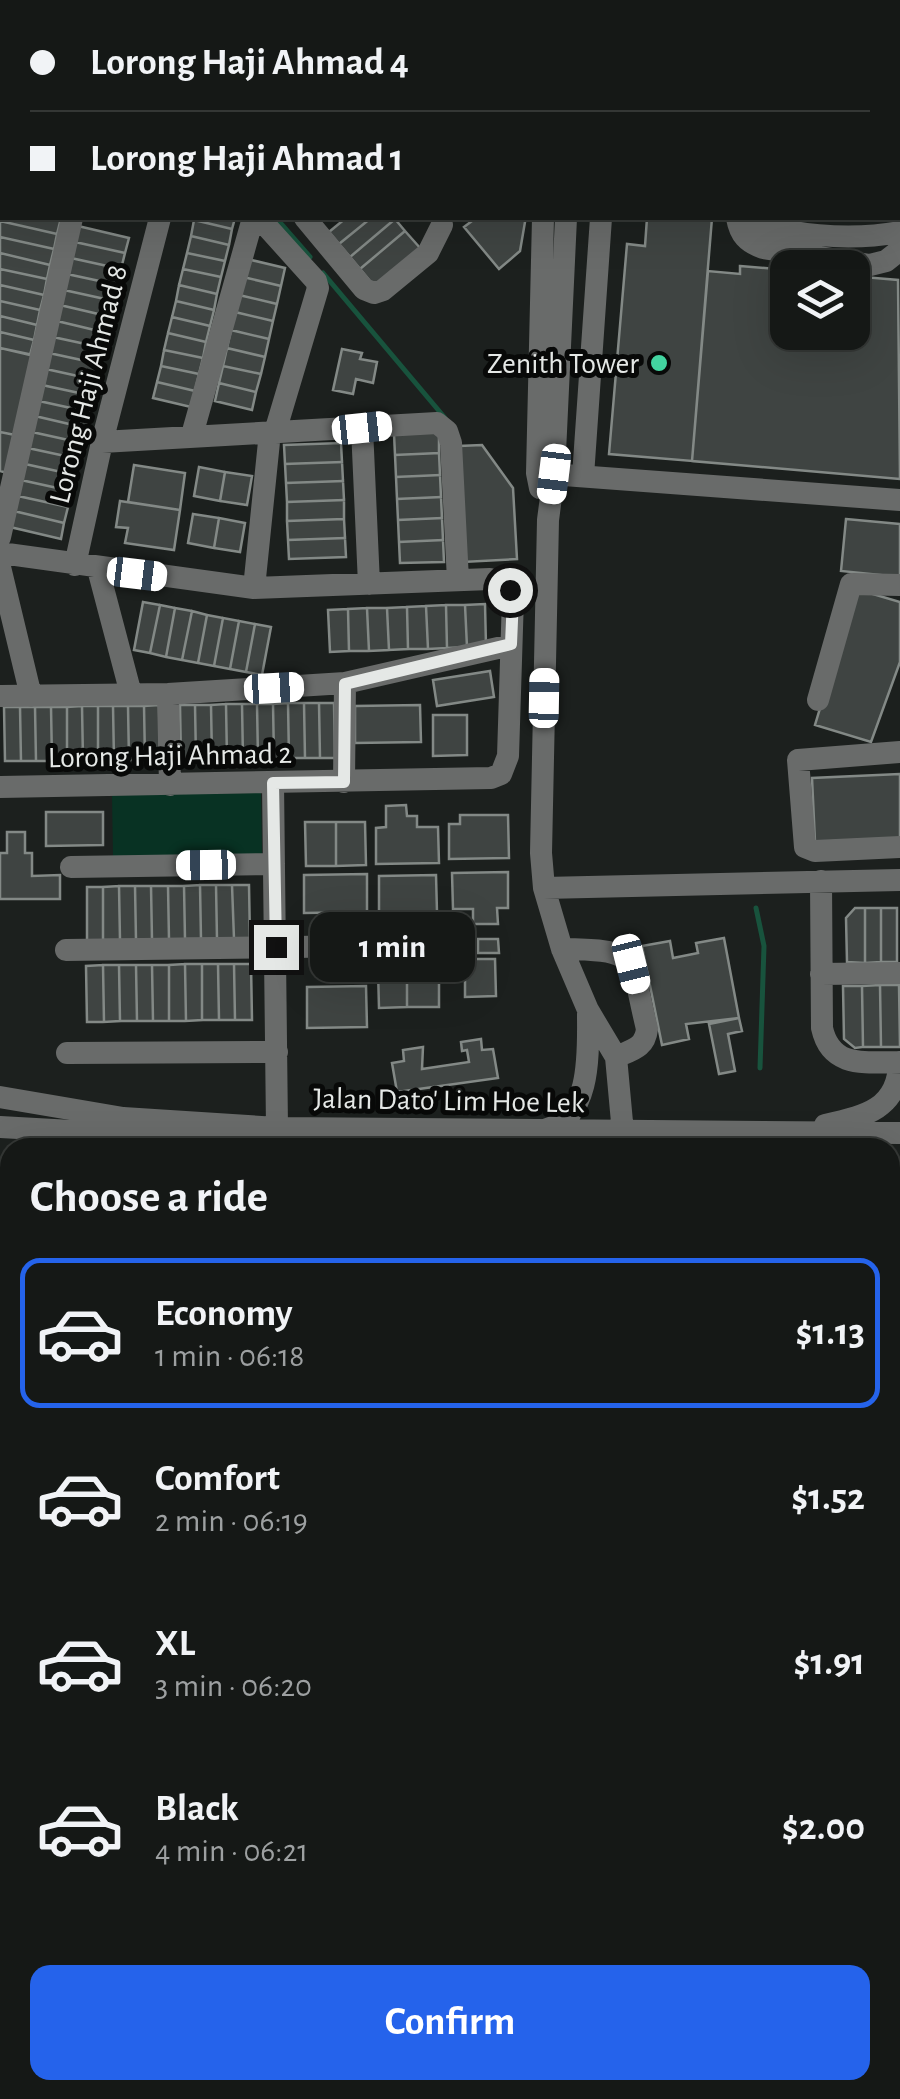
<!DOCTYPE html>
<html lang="en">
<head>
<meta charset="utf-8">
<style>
  body { margin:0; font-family:"Alegreya Sans",sans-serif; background:#1e211f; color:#f1f3f6; height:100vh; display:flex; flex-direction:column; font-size:38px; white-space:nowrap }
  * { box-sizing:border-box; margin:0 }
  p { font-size:32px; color:#9da0a1 }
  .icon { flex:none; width:55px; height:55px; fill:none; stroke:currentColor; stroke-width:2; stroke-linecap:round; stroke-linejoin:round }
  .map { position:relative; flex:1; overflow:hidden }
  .side { position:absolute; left:0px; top:1138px; width:900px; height:962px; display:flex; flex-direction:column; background:#151816; border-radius:30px 30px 0 0; box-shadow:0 10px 40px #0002,0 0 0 2px #343735 }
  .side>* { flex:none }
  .banner { position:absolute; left:0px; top:0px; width:900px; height:220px; box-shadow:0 10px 40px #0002,0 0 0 2px #343735; display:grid; align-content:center; height:220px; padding:0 30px; background:#151816 }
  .buttons { position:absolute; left:770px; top:250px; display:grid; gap:20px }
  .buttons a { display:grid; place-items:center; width:100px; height:100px; border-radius:20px; background:#151816; box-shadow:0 10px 40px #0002,0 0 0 2px #343735; font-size:50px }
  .end { position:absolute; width:45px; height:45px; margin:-22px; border:12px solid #e5e8e6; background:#111; box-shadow:0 0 0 5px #111 }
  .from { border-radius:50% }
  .bubble { position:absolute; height:70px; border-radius:20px; background:#151816; box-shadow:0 10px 40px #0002,0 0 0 2px #343735; font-size:32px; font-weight:700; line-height:70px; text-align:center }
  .car { position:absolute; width:30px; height:60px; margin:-30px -15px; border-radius:12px; box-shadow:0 0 8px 2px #0007; background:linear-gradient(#fff 24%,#345 0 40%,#fff 0 76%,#345 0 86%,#fff 0) }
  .banner b { display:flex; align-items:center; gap:35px; height:95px; font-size:38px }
  .banner b+b { border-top:2px solid #343735 }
  .banner i { width:25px; height:25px; background:#f1f3f6 }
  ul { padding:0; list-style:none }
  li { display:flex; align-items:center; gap:30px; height:150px; margin:0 20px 15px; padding:0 10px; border:5px solid transparent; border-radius:20px }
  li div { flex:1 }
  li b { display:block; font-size:38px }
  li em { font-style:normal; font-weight:700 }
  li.active { border-color:#2563eb }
  li>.icon { width:90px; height:90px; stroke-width:1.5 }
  h2 { padding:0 30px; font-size:45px; line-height:120px }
  .button { display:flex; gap:20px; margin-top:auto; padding:20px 30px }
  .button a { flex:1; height:115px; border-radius:20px; background:#2563eb; color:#fff; font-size:40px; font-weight:700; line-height:115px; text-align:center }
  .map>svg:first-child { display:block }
  .green { fill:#083223 }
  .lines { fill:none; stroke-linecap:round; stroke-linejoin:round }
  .stream { stroke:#18533d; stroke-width:5 }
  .building { fill:#3f4442; stroke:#838986; stroke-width:2.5 }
  .minor { stroke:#696b6a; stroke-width:22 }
  .route { stroke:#e5e8e6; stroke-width:12 }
  .poi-dot { fill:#43d4a0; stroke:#080908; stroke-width:4 }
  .labels { text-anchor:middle; stroke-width:10; stroke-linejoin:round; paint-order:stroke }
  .poi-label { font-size:30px; fill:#e5e8e6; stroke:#080908; text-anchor:end }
  .street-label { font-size:30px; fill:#e5e8e6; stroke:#080908 }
</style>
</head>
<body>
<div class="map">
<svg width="900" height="2099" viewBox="0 0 900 2099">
  <rect width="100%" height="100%" fill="#1c201e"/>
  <path class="green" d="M261 793 262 854 113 856 112 795Z"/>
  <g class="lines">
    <path class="stream" d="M92 0 95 2
      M276 218 310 257
      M323 273 445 418
      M756 908 764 946 760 1068"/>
  </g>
  <path class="building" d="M660 0H900V43L898 45V2H657Z
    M0 196 2 218H61L57 234 0 221Z
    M195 218H235L232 229 194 220Z
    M346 218H371L339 244 329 232Z
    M371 218 395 219 350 257 339 244Z
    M476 218H521L525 222 520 251 499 269 464 227Z
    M647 218H712L692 461 609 454 627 244 645 246Z
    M395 219 405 231 360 269 350 257Z
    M194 220 232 229 229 245 191 236Z
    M0 221 57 234 54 249 0 237Z
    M78 226 129 238 125 253 75 242Z
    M405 231 421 249 375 287 360 269Z
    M191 236 229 245 225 261 187 253Z
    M0 237 54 249 50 265 0 253Z
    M75 242 125 253 121 269 71 258Z
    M0 253 50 265 47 279 0 269Z
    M187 253 225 261 221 277 183 269Z
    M71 258 121 269 118 285 67 274Z
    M247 259 285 268 281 286 243 277Z
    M740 266 788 270V332H852V276L898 280 900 479 692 461 708 271 740 274Z
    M0 269 47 279 44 295 0 285Z
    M183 269 221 277 217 294 179 285Z
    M67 274 118 285 114 301 64 290Z
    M243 277 281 286 277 304 239 295Z
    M0 285 44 295 40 310 0 301Z
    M179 285 217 294 214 310 176 301Z
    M64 290 114 301 111 317 60 305Z
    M239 295 277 304 273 321 235 312Z
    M0 301 40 310 37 325 0 316Z
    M176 301 214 310 210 326 172 317Z
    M60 305 111 317 107 333 57 321Z
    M235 312 273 321 269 339 231 330Z
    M0 316 37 325 34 340 0 332Z
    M172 317 210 326 206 342 168 333Z
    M57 321 107 333 104 348 53 337Z
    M231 330 269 339 265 357 227 348Z
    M0 332 34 340 30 355 0 348Z
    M168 333 206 342 203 358 164 350Z
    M53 337 104 348 100 364 49 353Z
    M0 348 33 355 15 435 0 432Z
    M227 348 265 357 261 374 223 366Z
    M342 349 362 353 360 359 377 362 373 383 356 379 353 394 333 390Z
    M164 350 203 358 199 374 161 366Z
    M49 353 100 364 96 380 46 369Z
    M161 366 199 374 195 391 157 382Z
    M223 366 261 374 256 392 219 383Z
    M46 369 96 380 93 396 42 385Z
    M157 382 195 391 191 407 153 398Z
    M219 383 256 392 252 410 215 401Z
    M42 385 93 396 89 412 39 401Z
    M39 401 89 412 86 428 35 416Z
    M35 416 86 428 82 443 32 432Z
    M0 432 15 435 7 473 0 471Z
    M32 432 82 443 79 459 28 448Z
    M439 432V453L395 455 394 434Z
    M341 443 342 462 285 464 284 445Z
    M482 445 513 488 517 559 463 562 459 446Z
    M28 448 79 459 75 475 25 464Z
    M439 453 440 475 396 477 395 455Z
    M342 462 343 481 286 483 285 464Z
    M25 464 75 475 71 491 21 480Z
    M134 465 185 473 180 510 128 502Z
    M199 467 225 472 220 501 194 496Z
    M225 472 252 476 247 505 220 501Z
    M440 475 441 497 397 499 396 477Z
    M21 480 71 491 68 507 18 496Z
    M343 481 344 500 287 502 286 483Z
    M18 496 68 507 64 523 14 511Z
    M441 497 442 518 398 520 397 499Z
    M344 500V519L287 521V502Z
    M120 501 180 510 174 550 125 543 128 528 116 527Z
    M14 511 64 523 61 539 10 527Z
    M193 514 219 518 214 548 188 543Z
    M219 518 245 523 240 552 214 548Z
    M442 518 443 540 399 542 398 520Z
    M344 519 345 538 288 540 287 521Z
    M846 519 900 524V577L841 571Z
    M345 538 346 557 289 559 288 540Z
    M443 540 444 562 400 563 399 542Z
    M856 589 900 602V662L871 742 815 725Z
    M143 602 160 605 150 653 134 650Z
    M485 604 486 646 467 647 465 605Z
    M160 605 175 608 166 657 150 653Z
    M446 605H465L467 647 447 648Z
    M446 605 447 648 428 649 426 606Z
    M426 606 428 649H408L407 607Z
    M407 607 408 649 389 650 387 608Z
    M175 608 192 611 182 660 166 657Z
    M367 608H387L389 650 369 651Z
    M367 608 369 651H349L348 609Z
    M348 609 349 651 330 652 328 610Z
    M192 611 207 615 198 663 182 660Z
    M207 615 223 618 214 666 198 663Z
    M223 618 239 621 230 669 214 666Z
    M239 621 255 624 246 672 230 669Z
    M255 624 271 627 262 675 246 672Z
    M490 671 494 697 437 706 433 680Z
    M288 703 289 758 274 759 273 704Z
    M288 703H304L305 758H289Z
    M304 703H319L320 758H305Z
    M319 703H334L335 758H320Z
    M226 704 227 759H212L211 705Z
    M226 704H242L243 759H227Z
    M242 704H257L258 759H243Z
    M257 704H273L274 759H258Z
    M159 705 160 759 145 760 144 706Z
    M180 705H195L196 759 181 760Z
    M195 705H211L212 759H196Z
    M420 705 421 742 355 743V706Z
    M82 706 83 760 67 761V707Z
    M82 706H98V760H83Z
    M98 706H113L114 760H98Z
    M113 706H128L129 760H114Z
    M128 706H144L145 760H129Z
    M4 707H20L21 761H5Z
    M20 707H35L36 761H21Z
    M35 707H51L52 761H36Z
    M51 707H67V761H52Z
    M433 715H467V755L433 756Z
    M900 774V838L815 842 812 778Z
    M406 805 407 816H417V827H438L439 863 376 864V828L386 827V806Z
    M46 812H103V845L46 846Z
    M460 815H508L509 858 449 859V824H460Z
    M305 822H336V866H306Z
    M336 822H365L366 865 336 866Z
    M7 832H25V853H32V876L60 875V899H0V853H7Z
    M508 872V908H497L498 924H473V909H453L452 873Z
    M367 874V912L304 913V875Z
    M436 875 437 912 379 913V876Z
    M200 885 201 939H185L184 886Z
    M200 885H216L217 939H201Z
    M216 885H232L234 939H217Z
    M232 885H249L250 939H234Z
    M119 886 120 940H103V887Z
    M119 886H135L136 940H120Z
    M135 886H151L152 940H136Z
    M151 886H168L169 940H152Z
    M168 886H184L185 939 169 940Z
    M87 887H103V940L87 941Z
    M855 908H865V963L847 962 846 918Z
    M865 908H881V962L865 963Z
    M881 908H897V962H881Z
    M724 938 739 1018 686 1024 689 1039 662 1045 642 946 670 941 673 958 698 953 696 943Z
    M478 939H498L499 953H478Z
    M465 959H495L496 996 465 997Z
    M185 964 186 1021H169V965Z
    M185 964H202V1020L186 1021Z
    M202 964H218L219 1020H202Z
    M218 964H234L235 1020H219Z
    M234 964H251L252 1020H235Z
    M103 965 104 1022H87L86 966Z
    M103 965H119L120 1021 104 1022Z
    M119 965H136L137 1021H120Z
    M136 965H152L153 1021H137Z
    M152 965H169V1021H153Z
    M378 970H407V1007L379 1008Z
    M407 970H439V1007H407Z
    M880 985H899L900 1047H881Z
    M880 985 881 1047H863L862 986Z
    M366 986 367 1027 307 1028V987Z
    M843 986H862L863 1047 855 1048 844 1039Z
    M739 1018 742 1031 728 1034 735 1071 719 1074 709 1024Z
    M481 1039 482 1050 493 1049 498 1078 397 1092 392 1063 404 1061 403 1050 423 1047 422 1069 469 1062 467 1050 462 1051 461 1042Z
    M0 1182H10V1225L0 1228Z
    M890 1209H896V1264H890Z
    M10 1298V1335L1 1334 0 1324V1300Z
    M10 1700V1748L0 1714V1702Z"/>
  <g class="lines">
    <path class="minor" d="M122 0 124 2
      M247 0 250 2
      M366 0 368 2
      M479 0 481 2
      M530 0 532 2
      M337 2 340 0
      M550 2 553 0
      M643 2 645 0
      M0 35 2 34
      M898 60 900 58
      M898 89 900 88
      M898 136 900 135
      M898 174H900
      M0 182H2
      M898 202 900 201
      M259 218 316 281 318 288 275 432
      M305 218 364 289 374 293 383 290 428 253 442 225
      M566 218 554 474 548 520 541 853 544 888 562 949 588 1010 616 1057 623 1133
      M737 218C740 235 747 242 763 248L870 265 886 261 900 250
      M740 218C788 236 849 241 900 232
      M362 428 369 584
      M192 435 253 218
      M102 442 437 423 447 431 451 443 458 580
      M537 473 900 500
      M583 476 601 218
      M540 488 537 473 543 218
      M0 537 72 218
      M0 553 254 588 490 579 505 585 513 597 508 756 501 774 491 778 0 787
      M75 565 102 442 160 218
      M0 567 31 696
      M98 569 131 694
      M254 588 270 432
      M168 694 170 785
      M0 696 168 694 345 683 511 645
      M818 700 851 584 900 585
      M900 752 798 760 805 847 815 851 900 847
      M344 782 345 683
      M273 783 277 1128
      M71 867 274 864
      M821 881 822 1028C831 1069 866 1062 900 1062
      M544 888 900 880
      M562 949C642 950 629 956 647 1029 645 1048 632 1050 616 1057
      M66 950 443 945
      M821 974 900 973
      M67 1053 277 1052
      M0 1097 123 1118 277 1128 900 1133
      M825 1125C865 1117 899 1108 899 1062
      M0 1127 374 1148
      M547 1129C592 1116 588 1052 588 1014
      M890 1189H900
      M890 1274H900
      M890 1365H900
      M0 1437 10 1507
      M0 1541H10
      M896 1649 900 1612
      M0 1659 10 1656
      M890 1736 900 1737
      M890 1821H900
      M0 1883 10 1919
      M890 1949 900 1922
      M890 1979 900 1982
      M890 2061 900 2064
      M69 2090 73 2099
      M472 2090 497 2099
      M748 2090 770 2099
      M302 2099 305 2090
      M574 2099 577 2090
      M835 2099 838 2090"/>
  </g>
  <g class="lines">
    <path class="route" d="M276 947 273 783 344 782 345 684 511 644 513 597 510 590"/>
  </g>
  <circle class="poi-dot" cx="659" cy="363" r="10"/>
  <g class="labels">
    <g class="poi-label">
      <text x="639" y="373">Zenith Tower</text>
    </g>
    <g class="street-label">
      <text transform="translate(88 384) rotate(-76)" y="10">Lorong Haji Ahmad 8</text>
      <text transform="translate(170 755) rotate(-1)" y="10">Lorong Haji Ahmad 2</text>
      <text transform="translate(449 1100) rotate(1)" y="10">Jalan Dato' Lim Hoe Lek</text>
    </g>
  </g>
</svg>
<div class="buttons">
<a><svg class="icon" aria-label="layers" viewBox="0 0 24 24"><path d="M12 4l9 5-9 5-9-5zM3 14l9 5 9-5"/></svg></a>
</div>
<i class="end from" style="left:510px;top:590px"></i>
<i class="end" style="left:276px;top:947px"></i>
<div class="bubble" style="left:310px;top:912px;width:165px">1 min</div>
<i class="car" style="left:362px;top:428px;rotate:84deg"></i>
<i class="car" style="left:554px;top:474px;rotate:187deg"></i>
<i class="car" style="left:137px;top:574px;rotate:97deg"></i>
<i class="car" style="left:274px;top:688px;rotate:87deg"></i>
<i class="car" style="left:544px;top:698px;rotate:1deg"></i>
<i class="car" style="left:206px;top:865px;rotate:269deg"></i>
<i class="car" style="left:631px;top:964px;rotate:166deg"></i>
<div class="banner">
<b><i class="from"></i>Lorong Haji Ahmad 4</b>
<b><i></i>Lorong Haji Ahmad 1</b>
</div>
<section class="side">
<h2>Choose a ride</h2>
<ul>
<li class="active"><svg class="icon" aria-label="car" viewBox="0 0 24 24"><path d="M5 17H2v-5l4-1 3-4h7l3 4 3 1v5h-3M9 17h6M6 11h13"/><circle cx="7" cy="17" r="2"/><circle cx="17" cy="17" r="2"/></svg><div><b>Economy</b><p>1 min · 06:18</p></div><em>$1.13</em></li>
<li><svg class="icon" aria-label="car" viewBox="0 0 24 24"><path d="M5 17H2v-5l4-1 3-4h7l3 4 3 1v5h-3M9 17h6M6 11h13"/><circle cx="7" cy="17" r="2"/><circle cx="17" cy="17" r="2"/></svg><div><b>Comfort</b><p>2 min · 06:19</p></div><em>$1.52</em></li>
<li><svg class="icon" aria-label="car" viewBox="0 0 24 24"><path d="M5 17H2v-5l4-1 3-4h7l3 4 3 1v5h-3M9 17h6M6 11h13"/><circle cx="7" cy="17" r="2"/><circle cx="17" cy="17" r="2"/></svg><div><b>XL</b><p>3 min · 06:20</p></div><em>$1.91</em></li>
<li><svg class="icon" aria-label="car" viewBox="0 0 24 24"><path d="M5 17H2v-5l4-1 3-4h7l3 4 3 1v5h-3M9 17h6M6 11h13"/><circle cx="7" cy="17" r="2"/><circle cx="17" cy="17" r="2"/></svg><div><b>Black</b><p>4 min · 06:21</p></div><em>$2.00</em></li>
</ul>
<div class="button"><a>Confirm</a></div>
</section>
</div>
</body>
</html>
